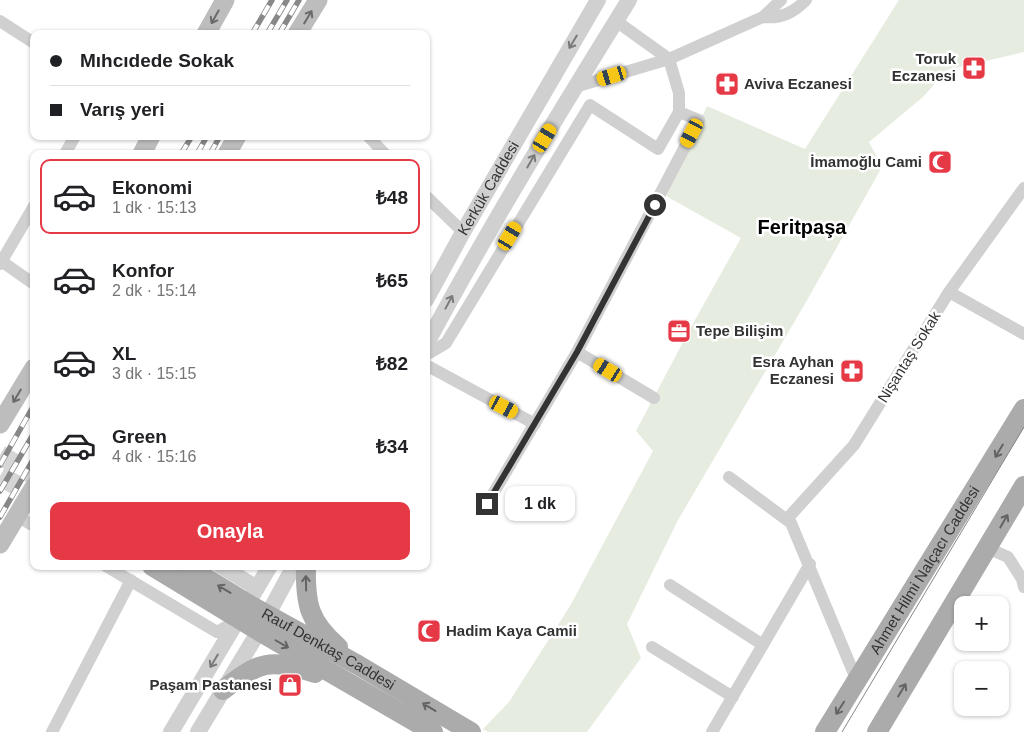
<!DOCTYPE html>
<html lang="tr">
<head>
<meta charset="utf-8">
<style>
  body { margin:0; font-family:Helvetica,sans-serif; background:#f2f2f2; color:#202124; height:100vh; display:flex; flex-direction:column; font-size:19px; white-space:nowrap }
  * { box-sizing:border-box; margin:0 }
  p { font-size:16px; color:#757577 }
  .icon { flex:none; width:28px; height:28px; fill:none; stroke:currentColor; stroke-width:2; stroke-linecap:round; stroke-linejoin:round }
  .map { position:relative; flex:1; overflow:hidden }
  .drawer { position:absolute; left:30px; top:150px; width:400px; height:420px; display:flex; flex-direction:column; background:#fff; border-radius:10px; box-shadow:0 1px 4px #0004 }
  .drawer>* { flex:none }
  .banner { position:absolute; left:30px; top:30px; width:400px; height:110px; border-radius:10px; box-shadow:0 1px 4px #0004; display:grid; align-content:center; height:110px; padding:0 20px; background:#fff }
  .buttons { position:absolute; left:954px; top:596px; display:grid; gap:10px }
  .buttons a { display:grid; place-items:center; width:55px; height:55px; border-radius:10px; background:#fff; box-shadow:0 1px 4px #0004; font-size:25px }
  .end { position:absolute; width:22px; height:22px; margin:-11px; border:6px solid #333; background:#fff; box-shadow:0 0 0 2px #fff }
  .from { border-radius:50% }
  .bubble { position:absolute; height:35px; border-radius:10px; background:#fff; box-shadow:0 1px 4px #0004; font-size:16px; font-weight:700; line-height:35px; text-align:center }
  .car { position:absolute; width:15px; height:30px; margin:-15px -8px; border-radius:6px; box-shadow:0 0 4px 1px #0007; background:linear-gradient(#f5c518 24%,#345 0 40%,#f5c518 0 76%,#345 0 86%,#f5c518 0) }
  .banner b { display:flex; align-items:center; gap:18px; height:48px; font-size:19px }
  .banner b+b { border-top:1px solid #e0e0e0 }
  .banner i { width:12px; height:12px; background:#202124 }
  ul { padding:9px 0 0; list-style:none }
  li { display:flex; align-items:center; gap:15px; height:75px; margin:0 10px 8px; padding:0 10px; border:2px solid transparent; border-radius:10px }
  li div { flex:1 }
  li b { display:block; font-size:19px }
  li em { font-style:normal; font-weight:700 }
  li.current { border-color:#e63946 }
  li>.icon { width:45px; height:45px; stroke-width:1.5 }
  .primary-button { display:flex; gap:10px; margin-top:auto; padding:10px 20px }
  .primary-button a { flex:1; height:58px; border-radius:10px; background:#e63946; color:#fff; font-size:20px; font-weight:700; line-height:58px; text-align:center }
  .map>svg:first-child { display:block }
  .green { fill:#e6ecdf }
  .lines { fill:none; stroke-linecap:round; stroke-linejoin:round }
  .primary-tunnel { stroke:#d6d6d6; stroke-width:20; stroke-dasharray:20 10; stroke-linecap:butt }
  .minor { stroke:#d0d0d0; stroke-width:12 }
  .tertiary { stroke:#d0d0d0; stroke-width:16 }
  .secondary { stroke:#bdbdbd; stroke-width:19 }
  .primary { stroke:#ababab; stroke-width:20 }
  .tram { stroke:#888; stroke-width:1 }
  .rail-casing { stroke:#888; stroke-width:5.5 }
  .rail { stroke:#fff; stroke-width:4; stroke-dasharray:11; stroke-linecap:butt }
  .oneway { stroke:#6a6a6a }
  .oneway2 { stroke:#7a7a7a }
  .oneway3 { stroke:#636363 }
  .route { stroke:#333; stroke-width:6 }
  .labels { text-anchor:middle; stroke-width:5; stroke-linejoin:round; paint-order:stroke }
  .poi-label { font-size:15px; font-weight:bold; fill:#333; stroke:#fff; text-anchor:end }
  .street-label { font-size:15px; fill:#333; stroke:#fff }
  .district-label { font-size:20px; font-weight:bold; fill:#000; stroke:#fff }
</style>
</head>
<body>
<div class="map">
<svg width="1024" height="732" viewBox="0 0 1024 732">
  <rect width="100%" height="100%" fill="#fff"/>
  <path class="green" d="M899 0H1024V52L947 70 923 97 869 142 882 167 806 302 678 520 627 624 641 658 587 732H488L483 729 509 702 570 606 653 451 636 431 691 327 741 238 666 196 707 106 805 149Z"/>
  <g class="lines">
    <path class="primary-tunnel" d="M0 455 34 475
      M0 476 34 495"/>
    <path class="minor" d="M763 17C781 19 793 13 806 0
      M0 21 34 43
      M575 87 669 59 763 17 781 0
      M368 136 385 154
      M65 154 75 136
      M426 196 463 232
      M1 261 34 284
      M0 264 34 206
      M949 292 1024 334
      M577 352 654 398
      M426 355 446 343 590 105 658 149 679 112V93L669 59 616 21
      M426 365 535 424
      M729 477 791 523 857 681
      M487 504 577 352 699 120 679 112
      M17 516 34 526
      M787 519 854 445 949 292 1024 188
      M991 543 992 550 1008 557 1022 579 1024 587
      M106 566 217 632 238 620
      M670 585 763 645
      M652 647 733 697
      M52 732 131 580
      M712 732 810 564"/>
    <g class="tertiary">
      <path id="s1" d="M426 300 463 232 598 0"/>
      <path d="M426 345C489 227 559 113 629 0"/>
      <path d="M221 566 257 588"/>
      <path d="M171 732 270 566"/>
      <path d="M198 732 259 631 294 566"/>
    </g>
    <path class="secondary" d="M206 34 225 0
      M297 34 318 0
      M142 154 151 136
      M227 154 237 136
      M0 424 34 368
      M0 544 34 487"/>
    <g class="primary">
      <path d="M152 566 259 631 433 732"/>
      <path id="s2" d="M186 566 248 604 358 665 471 732"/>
      <path d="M306 566C305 604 309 622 338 647"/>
      <path d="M223 690C261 660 269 659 315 673"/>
      <path id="s3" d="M825 732 1024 409"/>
      <path d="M877 732 1024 486"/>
    </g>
    <path class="tram" d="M842 732 1024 427"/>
    <g class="rail-casing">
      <path id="rail" d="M252 34 272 0
        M267 34 287 0
        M279 34 299 0
        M181 154 192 136
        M197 154 207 136
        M210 154 220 136
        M0 465 34 405
        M0 491 34 433
        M0 517 34 458"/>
    </g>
    <use href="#rail" class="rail"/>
  </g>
  <defs><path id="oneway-shaft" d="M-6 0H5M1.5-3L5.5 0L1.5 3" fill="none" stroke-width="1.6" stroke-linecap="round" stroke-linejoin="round" transform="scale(1.25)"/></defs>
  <g class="oneway">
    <use href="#oneway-shaft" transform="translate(215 17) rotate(119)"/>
    <use href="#oneway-shaft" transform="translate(308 17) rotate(-59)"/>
    <use href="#oneway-shaft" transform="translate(17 396) rotate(121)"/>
  </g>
  <g class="oneway2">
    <use href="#oneway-shaft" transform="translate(573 42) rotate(121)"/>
    <use href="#oneway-shaft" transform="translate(531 161) rotate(-60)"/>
    <use href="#oneway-shaft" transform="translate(449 302) rotate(-62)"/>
    <use href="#oneway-shaft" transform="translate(214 661) rotate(121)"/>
  </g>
  <g class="oneway3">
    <use href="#oneway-shaft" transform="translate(999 451) rotate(121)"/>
    <use href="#oneway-shaft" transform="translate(1004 521) rotate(-60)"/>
    <use href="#oneway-shaft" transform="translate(306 583) rotate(-91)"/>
    <use href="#oneway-shaft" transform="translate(224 589) rotate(-149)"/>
    <use href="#oneway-shaft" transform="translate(282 644) rotate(30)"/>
    <use href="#oneway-shaft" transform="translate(902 690) rotate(-59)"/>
    <use href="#oneway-shaft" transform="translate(429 707) rotate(-149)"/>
    <use href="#oneway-shaft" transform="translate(840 708) rotate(123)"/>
  </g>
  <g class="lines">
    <path class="route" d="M487 504 577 352 655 205"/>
  </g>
  <defs>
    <g id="pharmacy-square" transform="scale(1.25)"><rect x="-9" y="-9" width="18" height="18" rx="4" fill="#e63946" stroke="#fff"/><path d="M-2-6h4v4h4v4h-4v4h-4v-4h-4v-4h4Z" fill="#fff"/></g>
    <g id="mosque-square" transform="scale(1.25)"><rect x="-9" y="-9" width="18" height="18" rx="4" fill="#e63946" stroke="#fff"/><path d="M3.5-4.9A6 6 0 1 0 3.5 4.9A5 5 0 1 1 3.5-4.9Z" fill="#fff"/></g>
    <g id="office-square" transform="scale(1.25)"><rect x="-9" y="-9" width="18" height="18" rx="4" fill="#e63946" stroke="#fff"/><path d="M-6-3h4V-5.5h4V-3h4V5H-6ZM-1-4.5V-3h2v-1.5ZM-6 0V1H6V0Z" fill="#fff"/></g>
    <g id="shop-square" transform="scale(1.25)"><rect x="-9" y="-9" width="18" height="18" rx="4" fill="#e63946" stroke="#fff"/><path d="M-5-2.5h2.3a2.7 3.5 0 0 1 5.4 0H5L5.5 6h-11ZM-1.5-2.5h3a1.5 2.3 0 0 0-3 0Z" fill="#fff"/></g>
  </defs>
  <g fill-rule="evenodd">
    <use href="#pharmacy-square" x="974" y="68"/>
    <use href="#pharmacy-square" x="727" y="84"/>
    <use href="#mosque-square" x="940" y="162"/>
    <use href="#office-square" x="679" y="331"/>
    <use href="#pharmacy-square" x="852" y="371"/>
    <use href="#mosque-square" x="429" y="631"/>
    <use href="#shop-square" x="290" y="685"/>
  </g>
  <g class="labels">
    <g class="poi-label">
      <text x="956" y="64">Toruk<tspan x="956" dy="17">Eczanesi</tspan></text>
      <text x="744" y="89" text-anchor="start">Aviva Eczanesi</text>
      <text x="922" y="167">İmamoğlu Cami</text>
      <text x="696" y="336" text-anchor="start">Tepe Bilişim</text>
      <text x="834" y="367">Esra Ayhan<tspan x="834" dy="17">Eczanesi</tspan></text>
      <text x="446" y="636" text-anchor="start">Hadim Kaya Camii</text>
      <text x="272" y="690">Paşam Pastanesi</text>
    </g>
    <g class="street-label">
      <text dy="5" stroke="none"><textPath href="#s1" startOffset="128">Kerkük Caddesi</textPath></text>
      <text transform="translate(909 357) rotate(-58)" y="5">Nişantaş Sokak</text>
      <text dy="5" stroke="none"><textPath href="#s3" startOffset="190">Ahmet Hilmi Nalçacı Caddesi</textPath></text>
      <text dy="5" stroke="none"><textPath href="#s2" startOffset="165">Rauf Denktaş Caddesi</textPath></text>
    </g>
    <g class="district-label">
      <text x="802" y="234">Feritpaşa</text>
    </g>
  </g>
</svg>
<div class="buttons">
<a>+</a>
<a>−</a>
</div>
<i class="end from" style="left:655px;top:205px"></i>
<i class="end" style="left:487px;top:504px"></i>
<div class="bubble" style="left:505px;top:486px;width:70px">1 dk</div>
<i class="car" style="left:612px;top:76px;rotate:253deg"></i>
<i class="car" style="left:692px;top:133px;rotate:208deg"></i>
<i class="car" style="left:545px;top:138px;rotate:31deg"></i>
<i class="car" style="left:510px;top:236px;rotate:31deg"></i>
<i class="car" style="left:608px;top:370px;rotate:301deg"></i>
<i class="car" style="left:504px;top:407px;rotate:118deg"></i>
<div class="banner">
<b><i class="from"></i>Mıhcıdede Sokak</b>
<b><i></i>Varış yeri</b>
</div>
<section class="drawer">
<ul>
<li class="current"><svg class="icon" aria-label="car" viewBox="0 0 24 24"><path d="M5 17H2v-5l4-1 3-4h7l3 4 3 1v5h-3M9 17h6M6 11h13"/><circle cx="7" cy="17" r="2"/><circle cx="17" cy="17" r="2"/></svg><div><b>Ekonomi</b><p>1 dk · 15:13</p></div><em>₺48</em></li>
<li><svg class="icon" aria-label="car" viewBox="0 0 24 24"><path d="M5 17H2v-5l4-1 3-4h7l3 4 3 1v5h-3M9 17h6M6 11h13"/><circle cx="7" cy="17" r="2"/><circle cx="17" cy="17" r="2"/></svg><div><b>Konfor</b><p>2 dk · 15:14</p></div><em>₺65</em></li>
<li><svg class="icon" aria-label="car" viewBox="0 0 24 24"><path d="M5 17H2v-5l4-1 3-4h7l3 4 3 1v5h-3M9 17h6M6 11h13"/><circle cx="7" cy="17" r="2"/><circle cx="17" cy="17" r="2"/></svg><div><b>XL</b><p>3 dk · 15:15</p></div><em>₺82</em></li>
<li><svg class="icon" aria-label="car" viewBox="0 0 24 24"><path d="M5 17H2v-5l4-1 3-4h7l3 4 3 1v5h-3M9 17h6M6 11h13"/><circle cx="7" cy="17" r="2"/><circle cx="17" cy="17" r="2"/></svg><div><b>Green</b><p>4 dk · 15:16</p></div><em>₺34</em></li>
</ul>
<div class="primary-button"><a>Onayla</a></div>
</section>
</div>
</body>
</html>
